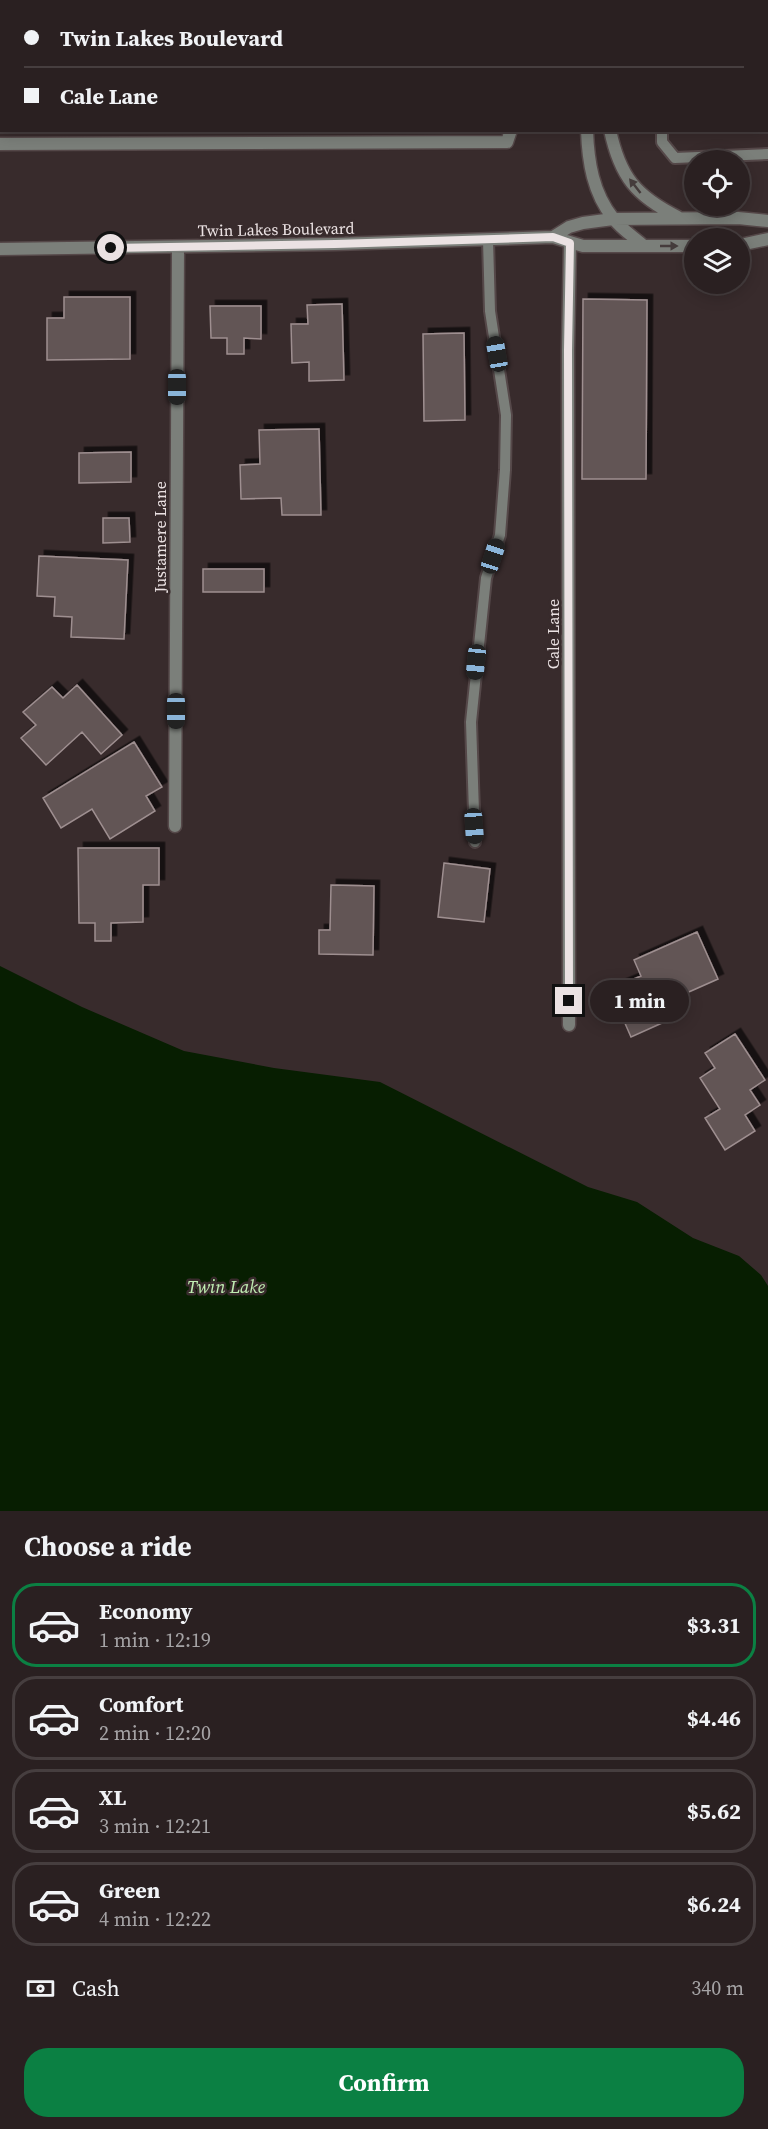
<!DOCTYPE html>
<html lang="en">
<head>
<meta charset="utf-8">
<style>
  body { margin:0; font-family:"Source Serif 4",serif; background:#362d2e; color:#f1f3f6; height:100vh; display:flex; flex-direction:column; font-size:22px; white-space:nowrap }
  * { box-sizing:border-box; margin:0 }
  p { font-size:20px; color:#a5a3a5 }
  .icon { flex:none; width:33px; height:33px; fill:none; stroke:currentColor; stroke-width:2; stroke-linecap:round; stroke-linejoin:round }
  .map { position:relative; height:1511px; overflow:hidden }
  .panel { display:flex; flex-direction:column; background:#2a2021; flex:1 }
  .panel>* { flex:none }
  .hud { position:absolute; left:0px; top:0px; width:768px; height:132px; box-shadow:0 3px 15px #0003,0 0 0 2px #463e3f; display:grid; align-content:center; height:132px; padding:0 24px; background:#2a2021 }
  .fabs { position:absolute; left:684px; top:150px; display:grid; gap:12px }
  .fabs a { display:grid; place-items:center; width:66px; height:66px; border-radius:50%; background:#2a2021; box-shadow:0 3px 15px #0003,0 0 0 2px #463e3f; font-size:30px }
  .end { position:absolute; width:27px; height:27px; margin:-14px; border:8px solid #ebe2e3; background:#111; box-shadow:0 0 0 3px #111 }
  .from { border-radius:50% }
  .bubble { position:absolute; height:42px; border-radius:21px; background:#2a2021; box-shadow:0 3px 15px #0003,0 0 0 2px #463e3f; font-size:20px; font-weight:700; line-height:42px; text-align:center }
  .car { position:absolute; width:18px; height:36px; margin:-18px -9px; border-radius:8px; box-shadow:0 0 4px 2px #0007; background:linear-gradient(#222 24%,#8ab4d8 0 40%,#222 0 76%,#8ab4d8 0 86%,#222 0) }
  .hud b { display:flex; align-items:center; gap:21px; height:57px; font-size:22px }
  .hud b+b { border-top:2px solid #463e3f }
  .hud i { width:15px; height:15px; background:#f1f3f6 }
  ul { padding:0; list-style:none }
  li { display:flex; align-items:center; gap:18px; height:84px; margin:0 12px 9px; padding:0 12px; border:3px solid #463e3f; border-radius:24px }
  li div { flex:1 }
  li b { display:block; font-size:22px }
  li em { font-style:normal; font-weight:700 }
  li.selected { border-color:#0b8043 }
  li>.icon { width:54px; height:54px; stroke-width:1.5 }
  h2 { padding:0 24px; font-size:27px; line-height:72px }
  .pay { display:flex; align-items:center; gap:15px; height:66px; padding:0 24px; font-size:22px }
  .pay p { margin-inline-start:auto }
  .cta { display:flex; gap:12px; margin-top:auto; padding:12px 24px }
  .cta a { flex:1; height:69px; border-radius:24px; background:#0b8043; color:#fff; font-size:24px; font-weight:700; line-height:69px; text-align:center }
  .map>svg:first-child { display:block }
  .water { fill:#071e01 }
  .building { fill:#625455; stroke:#9e8f90; stroke-width:1.5; filter:url(#shadow) }
  .lines { fill:none; stroke-linecap:round; stroke-linejoin:round }
  .service-casing { stroke:#554849; stroke-width:14 }
  .minor-casing { stroke:#554849; stroke-width:15 }
  .service { stroke:#7b7f7a; stroke-width:10 }
  .minor { stroke:#7b7f7a; stroke-width:12 }
  .oneway { fill:#453c3c }
  .route { stroke:#ebe2e3; stroke-width:8 }
  .labels { text-anchor:middle; stroke-width:5; stroke-linejoin:round; paint-order:stroke }
  .street-label { font-size:16px; fill:#ebe2e3; stroke:#382b2c }
  .water-label { font-size:18px; font-style:italic; fill:#c1eeb3; stroke:#382b2c }
</style>
</head>
<body>
<div class="map">
<svg width="768" height="1511" viewBox="0 0 768 1511">
  <defs>
    <filter id="shadow"><feDropShadow dx="5.5" dy="-5.5" stdDeviation="0" flood-color="#0009"/></filter>
  </defs>
  <rect width="100%" height="100%" fill="#382b2c"/>
  <path class="water" d="M0 966 82 1007 184 1051 274 1068 380 1082 588 1187 637 1202 693 1238 739 1256 761 1275 768 1286V1511H0Z"/>
  <path class="building" d="M419 0H481V2H419Z
    M766 58H768V82H766Z
    M64 297H130V359L47 360V318H64Z
    M583 299 647 300 646 479H582Z
    M342 304 344 380 309 381V362L292 363 291 324H308L307 305Z
    M210 306H261V339L244 338V354H227V338H211Z
    M464 333 465 420 424 421 423 334Z
    M319 429 321 515H282L281 498 241 499 240 465 260 464 259 430Z
    M131 452V482L79 483V453Z
    M103 518H129L130 542 103 543Z
    M39 556 128 560 124 639 71 637 72 617 54 616 55 597 37 596Z
    M203 569H264V592H203Z
    M77 685 122 735 101 754 82 732 46 765 21 738 36 725 23 712 52 687 63 698Z
    M134 742 162 787 146 796 155 811 110 839 92 809 61 828 43 798Z
    M78 848H159V885H143V922L111 923V941H95V923H79Z
    M444 863 490 869 484 922 438 917Z
    M331 885 374 886 373 955 319 954V930H330Z
    M697 932 718 979 655 1007 662 1023 631 1037 610 989 641 976 634 960Z
    M735 1034 765 1080 750 1090 760 1105 745 1115 755 1131 725 1150 705 1118 720 1109 700 1078 715 1068 705 1053Z"/>
  <g class="lines">
    <g class="service-casing">
      <path id="service" d="M662 130V142L675 158 768 154
        M475 842 471 722 486 578 500 535 505 470 506 415 490 311 488 240"/>
    </g>
    <g class="minor-casing">
      <path id="minor" d="M527 0V2
        M597 0V2
        M683 0V2
        M587 130C588 162 593 193 613 218 621 229 634 237 644 246
        M610 130C620 177 636 196 678 217
        M0 144 507 142 511 130
        M553 237 569 227 583 223 613 219 738 218 768 221
        M740 245 768 239
        M0 249 335 244 553 237 583 246H694
        M175 826 178 248
        M569 1025 568 350 570 243"/>
    </g>
    <use href="#service" class="service"/>
    <use href="#minor" class="minor"/>
  </g>
  <defs><path id="oneway-solid" d="M-6-.8H1V-3.2L6.5 0L1 3.2V.8H-6Z" transform="scale(1.5)"/></defs>
  <g class="oneway">
    <use href="#oneway-solid" transform="translate(635 186) rotate(-128)"/>
    <use href="#oneway-solid" transform="translate(669 246)"/>
  </g>
  <g class="lines">
    <path class="route" d="M111 248 335 244 553 237 570 243 568 350 569 1001"/>
  </g>
  <g class="labels">
    <g class="street-label">
      <text transform="translate(276 229) rotate(-1)" y="6">Twin Lakes Boulevard</text>
      <text transform="translate(160 537) rotate(-90)" y="6">Justamere Lane</text>
      <text transform="translate(553 634) rotate(-90)" y="6">Cale Lane</text>
    </g>
    <g class="water-label">
      <text x="226" y="1293">Twin Lake</text>
    </g>
  </g>
</svg>
<div class="fabs">
<a><svg class="icon" aria-label="locate" viewBox="0 0 24 24"><circle cx="12" cy="12" r="6"/><path d="M12 2v4M12 18v4M2 12h4M18 12h4"/></svg></a>
<a><svg class="icon" aria-label="layers" viewBox="0 0 24 24"><path d="M12 4l9 5-9 5-9-5zM3 14l9 5 9-5"/></svg></a>
</div>
<i class="end from" style="left:111px;top:248px"></i>
<i class="end" style="left:569px;top:1001px"></i>
<div class="bubble" style="left:590px;top:980px;width:99px">1 min</div>
<i class="car" style="left:497px;top:354px;rotate:350deg"></i>
<i class="car" style="left:177px;top:387px;rotate:180deg"></i>
<i class="car" style="left:493px;top:556px;rotate:18deg"></i>
<i class="car" style="left:476px;top:662px;rotate:186deg"></i>
<i class="car" style="left:176px;top:711px;rotate:180deg"></i>
<i class="car" style="left:474px;top:826px;rotate:176deg"></i>
<div class="hud">
<b><i class="from"></i>Twin Lakes Boulevard</b>
<b><i></i>Cale Lane</b>
</div>
</div>
<section class="panel">
<h2>Choose a ride</h2>
<ul>
<li class="selected"><svg class="icon" aria-label="car" viewBox="0 0 24 24"><path d="M5 17H2v-5l4-1 3-4h7l3 4 3 1v5h-3M9 17h6M6 11h13"/><circle cx="7" cy="17" r="2"/><circle cx="17" cy="17" r="2"/></svg><div><b>Economy</b><p>1 min · 12:19</p></div><em>$3.31</em></li>
<li><svg class="icon" aria-label="car" viewBox="0 0 24 24"><path d="M5 17H2v-5l4-1 3-4h7l3 4 3 1v5h-3M9 17h6M6 11h13"/><circle cx="7" cy="17" r="2"/><circle cx="17" cy="17" r="2"/></svg><div><b>Comfort</b><p>2 min · 12:20</p></div><em>$4.46</em></li>
<li><svg class="icon" aria-label="car" viewBox="0 0 24 24"><path d="M5 17H2v-5l4-1 3-4h7l3 4 3 1v5h-3M9 17h6M6 11h13"/><circle cx="7" cy="17" r="2"/><circle cx="17" cy="17" r="2"/></svg><div><b>XL</b><p>3 min · 12:21</p></div><em>$5.62</em></li>
<li><svg class="icon" aria-label="car" viewBox="0 0 24 24"><path d="M5 17H2v-5l4-1 3-4h7l3 4 3 1v5h-3M9 17h6M6 11h13"/><circle cx="7" cy="17" r="2"/><circle cx="17" cy="17" r="2"/></svg><div><b>Green</b><p>4 min · 12:22</p></div><em>$6.24</em></li>
</ul>
<div class="pay"><svg class="icon" aria-label="cash" viewBox="0 0 24 24"><path d="M3 7h18v10H3z"/><circle cx="12" cy="12" r="2"/></svg>Cash<p>340 m</p></div>
<div class="cta"><a>Confirm</a></div>
</section>
</body>
</html>
